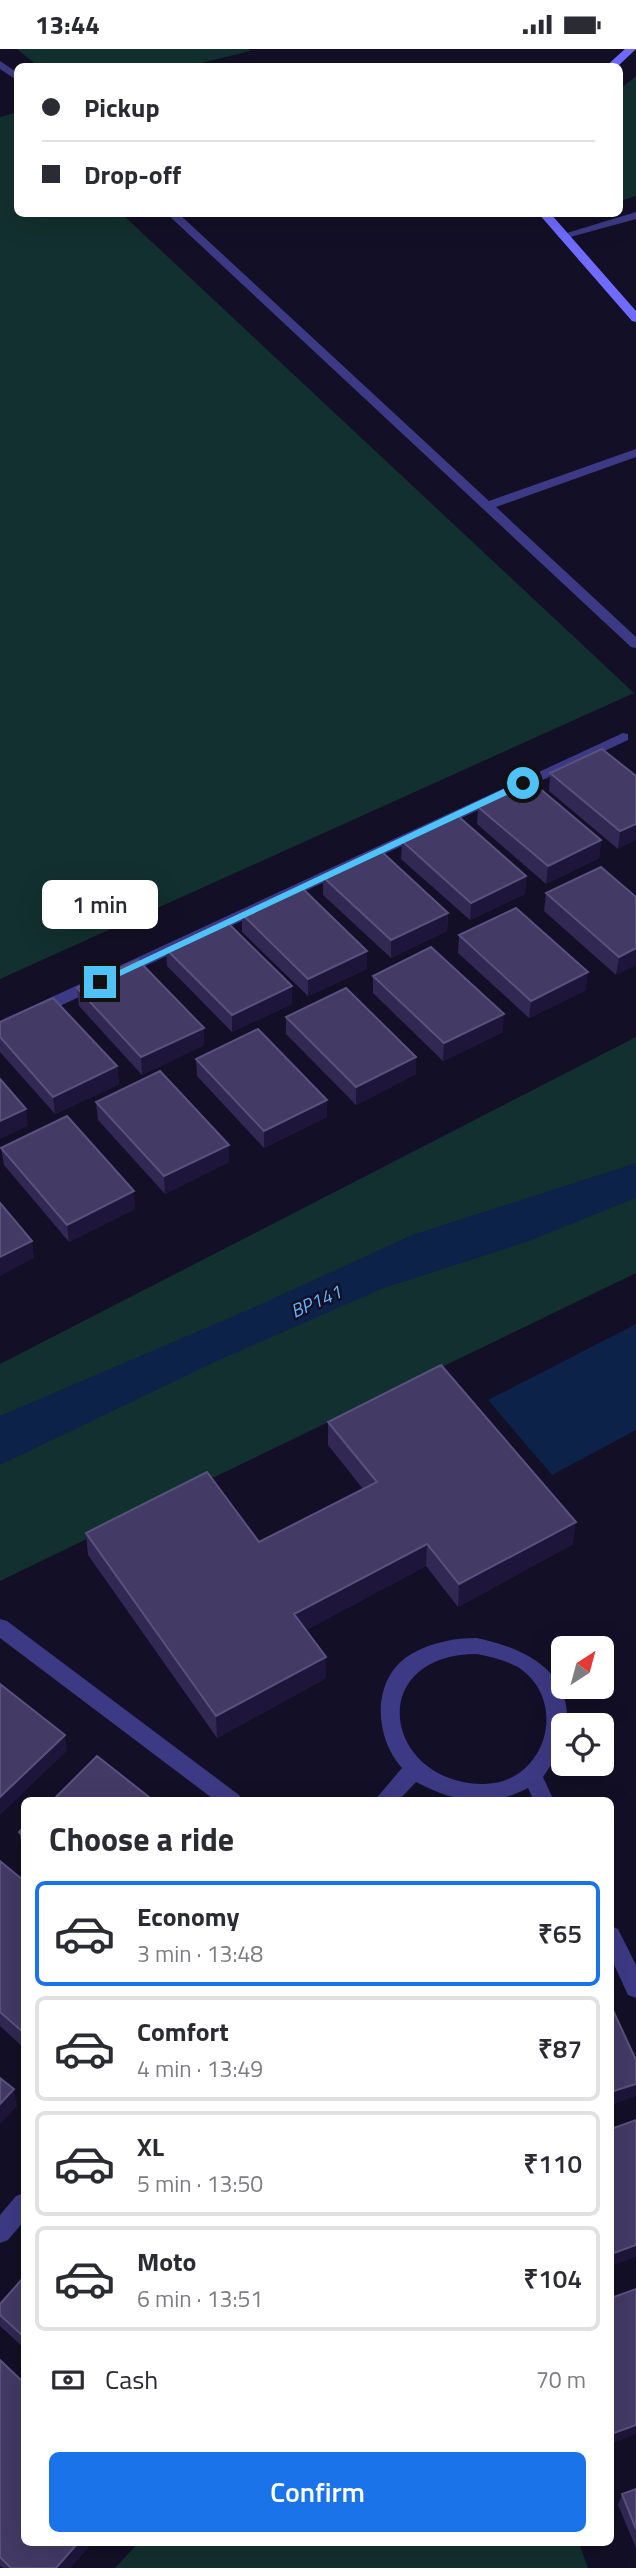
<!DOCTYPE html>
<html lang="en">
<head>
<meta charset="utf-8">
<style>
  body { margin:0; font-family:"Titillium Web",sans-serif; background:#f2f2f3; color:#2b2b33; height:100vh; display:flex; flex-direction:column; font-size:26px; white-space:nowrap }
  * { box-sizing:border-box; margin:0 }
  p { font-size:23px; color:#7c7c81 }
  .icon { flex:none; width:38px; height:38px; fill:none; stroke:currentColor; stroke-width:2; stroke-linecap:round; stroke-linejoin:round }
  .map { position:relative; flex:1; overflow:hidden }
  .panel { position:absolute; left:21px; top:1748px; width:593px; height:749px; display:flex; flex-direction:column; background:#fff; border-radius:10px; box-shadow:0 7px 28px #0002 }
  .panel>* { flex:none }
  .guide { position:absolute; left:14px; top:14px; width:609px; height:154px; border-radius:10px; box-shadow:0 7px 28px #0002; display:grid; align-content:center; height:154px; padding:0 28px; background:#fff }
  .needle { width:46px; rotate:36deg }
  .buttons { position:absolute; left:551px; top:1587px; display:grid; gap:14px }
  .buttons a { display:grid; place-items:center; width:63px; height:63px; border-radius:10px; background:#fff; box-shadow:0 7px 28px #0002; font-size:35px }
  .end { position:absolute; width:32px; height:32px; margin:-16px; border:9px solid #4fc3f7; background:#111; box-shadow:0 0 0 4px #111 }
  .from { border-radius:50% }
  .bubble { position:absolute; height:49px; border-radius:10px; background:#fff; box-shadow:0 7px 28px #0002; font-size:23px; font-weight:600; line-height:49px; text-align:center }
  .guide b { display:flex; align-items:center; gap:24px; height:66px; font-size:26px }
  .guide b+b { border-top:2px solid #e1e1e2 }
  .guide i { width:18px; height:18px; background:#2b2b33 }
  ul { padding:0; list-style:none }
  li { display:flex; align-items:center; gap:21px; height:105px; margin:0 14px 10px; padding:0 14px; border:4px solid #e1e1e2; border-radius:10px }
  li div { flex:1 }
  li b { display:block; font-size:26px }
  li em { font-style:normal; font-weight:600 }
  li.active { border-color:#1a73e8 }
  li>.icon { width:63px; height:63px; stroke-width:1.5 }
  h2 { padding:0 28px; font-size:32px; line-height:84px }
  .pay { display:flex; align-items:center; gap:18px; height:77px; padding:0 28px; font-size:26px }
  .pay p { margin-inline-start:auto }
  .cta { display:flex; gap:14px; margin-top:auto; padding:14px 28px }
  .cta a { flex:1; height:80px; border-radius:10px; background:#1a73e8; color:#fff; font-size:28px; font-weight:600; line-height:80px; text-align:center }
  .status { display:flex; justify-content:space-between; align-items:center; height:49px; padding:0 35px; background:#fff; direction:ltr }
  .status svg { height:19px; fill:currentColor }
  .map>svg:first-child { display:block }
  .green { fill:#12302f }
  .water { fill:#0c2248 }
  .lines { fill:none; stroke-linecap:round; stroke-linejoin:round }
  .lane { fill:#3d3a85; fill-rule:evenodd }
  .street { fill:#3d3a85; fill-rule:evenodd }
  .secondary { fill:#6f6bff; fill-rule:evenodd }
  .wall { fill:#312854 }
  .shaded-wall { fill:#1d163a }
  .building { fill:#433a66; stroke:#5a527e; stroke-width:2 }
  .route { fill:#4fc3f7 }
  .labels { text-anchor:middle; stroke-width:5; stroke-linejoin:round; paint-order:stroke }
  .water-label { font-size:19px; font-style:italic; fill:#62b6ff; stroke:#130f26 }
</style>
</head>
<body>
<div class="status"><b>13:44</b><svg viewBox="0 0 49 12"><path d="M0 12V9h3v3zM5 12V6h3v6zM10 12V3h3v9zM15 12V0h3v12zM26 1h20v11H26zM47 4h2v5h-2z"/></svg></div>
<div class="map">
<svg width="636" height="2519" viewBox="0 0 636 2519">
  <rect width="100%" height="100%" fill="#130f26"/>
  <path class="green" d="M17 0H248L250 2 189 17 39 18Z
    M636 27V147L620 152V40Z
    M15 64 18 66V164L122 165 634 644 0 930V68Z
    M636 988V1224L0 1532V1315Z
    M138 2494H579L588 2519H115Z"/>
  <path class="water" d="M636 1114V1149L529 1192 381 1240 219 1311 0 1416V1367L257 1257 412 1186Z
    M636 1275V1381L552 1426 488 1351Z"/>
  <g class="lines">
    <path class="lane" d="M636 163V170L563 190 557 187Z"/>
    <path class="street" d="M0 12 18 24V32L0 20Z
      M166 164H178L489 452 636 400V408L496 458 636 588V599L631 598Z
      M623 684 628 685V691L0 985V972Z
      M0 1570 7 1572 239 1746 242 1752H216L0 1589Z
      M477 1589C523 1599 571 1620 567 1676H564L561 1701 543 1728 554 1752H534L528 1739C488 1760 454 1753 416 1733L398 1752H374L402 1719C373 1687 371 1627 413 1604 433 1593 455 1589 477 1589ZM477 1605C491 1608 505 1611 518 1618 571 1653 545 1737 481 1735 382 1732 365 1605 477 1605Z
      M611 1877 618 1880 636 1916V1949L628 1946 611 1909Z
      M24 2144V2172L8 2191 0 2194V2166L16 2147Z"/>
    <path class="secondary" d="M625 0H636L617 18H605Z
      M538 164H550L636 262V273L632 272Z"/>
  </g>
  <path class="wall" d="M550 724 636 727 618 800 549 742Z
    M478 758 601 791 599 809 546 835 477 775Z
    M402 792 526 827 525 845 470 871 401 810Z
    M323 828 448 864 447 882 391 909 323 846Z
    M546 844 636 848 616 926 544 862Z
    M242 865 367 902V920L308 947 242 883Z
    M459 886 586 941 529 969 458 904Z
    M166 900 292 937V955L232 983 167 917Z
    M373 927 503 983 443 1012 373 944Z
    M77 939 204 996 142 1026 79 957Z
    M286 968 416 1025 356 1056 286 985Z
    M0 973 117 1017 119 1035 55 1065 0 1003Z
    M196 1010 327 1051V1068L264 1099 197 1027Z
    M96 1053 229 1096V1113L165 1145 98 1071Z
    M1 1099 135 1160 69 1193 4 1116Z
    M328 1373 573 1495 458 1558 426 1517 306 1581 326 1608V1629L217 1689 88 1506 86 1484 259 1493 363 1440 328 1396Z
    M24 1778V1801L22 1799 19 1783Z
    M0 1812 24 1832V1999L0 1977Z
    M24 2228V2299L0 2277V2255Z
    M0 2311 92 2494 70 2519H3L0 2517Z
    M636 2440V2499L618 2456 622 2445Z"/>
  <path class="shaded-wall" d="M636 775V791L618 800 620 782Z
    M601 791 599 809 546 835 548 817Z
    M526 827 525 845 470 871 471 854Z
    M448 864 447 882 391 909V891Z
    M636 899V916L616 926 619 908Z
    M367 902V920L308 947V930Z
    M588 923 586 941 529 969 531 952Z
    M292 937V955L232 983V966Z
    M504 965 503 983 443 1012 444 994Z
    M204 979V996L142 1026 141 1008Z
    M416 1008V1025L356 1056V1038Z
    M117 1017 119 1035 55 1065 53 1048Z
    M327 1051V1068L264 1099V1082Z
    M26 1060 28 1077 0 1090V1072Z
    M229 1096V1113L165 1145 164 1127Z
    M134 1142 135 1160 69 1193 67 1176Z
    M32 1192 34 1209 0 1227V1208Z
    M576 1473 573 1495 458 1558 459 1535Z
    M427 1495 426 1517 295 1587 294 1565Z
    M326 1608V1629L217 1689 216 1667Z
    M65 1686 67 1702 0 1766V1748Z
    M636 2035V2047L611 2056V2043Z
    M14 2040 17 2057 0 2076V2055Z
    M636 2196V2208L611 2217V2205Z
    M636 2376V2385L611 2395V2385Z
    M78 2494H92L70 2519H56Z"/>
  <path class="building" d="M602 700 636 727V775L620 782 550 724Z
    M532 733 601 791 548 817 478 758Z
    M458 767 526 827 471 854 402 792Z
    M381 802 448 864 391 891 323 828Z
    M601 818 636 848V899L619 908 546 844Z
    M301 838 367 902 308 930 242 865Z
    M516 859 588 923 531 952 459 886Z
    M226 872 292 937 232 966 166 900Z
    M431 898 504 965 444 994 373 927Z
    M138 911 204 979 141 1008 77 939Z
    M346 939 416 1008 356 1038 286 968Z
    M53 949 117 1017 53 1048 0 988V973Z
    M258 980 327 1051 264 1082 196 1010Z
    M160 1022 229 1096 164 1127 96 1053Z
    M0 1030 26 1060 0 1072Z
    M67 1067 134 1142 67 1176 1 1099Z
    M0 1154 32 1192 0 1208Z
    M441 1316 576 1473 459 1535 427 1495 294 1565 326 1608 216 1667 86 1484 207 1423 259 1493 377 1433 328 1373Z
    M0 1635 65 1686 0 1748Z
    M97 1707 154 1752H52Z
    M24 1778V1788L19 1783Z
    M0 1812 24 1832V1984L0 1963Z
    M611 1957 636 2011V2035L611 2043Z
    M0 2029 14 2040 0 2055Z
    M636 2071V2196L611 2205V2080Z
    M24 2228V2288L0 2266V2255Z
    M636 2240V2376L611 2385V2249Z
    M0 2311 24 2334V2494H78L56 2519H11L0 2508Z
    M636 2440V2480L622 2445Z"/>
  <path class="route" d="M523 731 528 734 526 737 103 935 94 933Z"/>
  <g class="labels">
    <g class="water-label">
      <text transform="translate(316 1252) rotate(-24)" y="7">BP141</text>
    </g>
  </g>
</svg>
<div class="buttons">
<a><svg class="needle" viewBox="-14 -14 28 28"><path d="M0-13l5 13h-10z" fill="#e53935"/><path d="M0 13l5-13h-10z" fill="#7c7c81"/></svg></a>
<a><svg class="icon" aria-label="locate" viewBox="0 0 24 24"><circle cx="12" cy="12" r="6"/><path d="M12 2v4M12 18v4M2 12h4M18 12h4"/></svg></a>
</div>
<i class="end from" style="left:523px;top:734px"></i>
<i class="end" style="left:100px;top:933px"></i>
<div class="bubble" style="left:42px;top:831px;width:116px">1 min</div>
<div class="guide">
<b><i class="from"></i>Pickup</b>
<b><i></i>Drop-off</b>
</div>
<section class="panel">
<h2>Choose a ride</h2>
<ul>
<li class="active"><svg class="icon" aria-label="car" viewBox="0 0 24 24"><path d="M5 17H2v-5l4-1 3-4h7l3 4 3 1v5h-3M9 17h6M6 11h13"/><circle cx="7" cy="17" r="2"/><circle cx="17" cy="17" r="2"/></svg><div><b>Economy</b><p>3 min · 13:48</p></div><em>₹65</em></li>
<li><svg class="icon" aria-label="car" viewBox="0 0 24 24"><path d="M5 17H2v-5l4-1 3-4h7l3 4 3 1v5h-3M9 17h6M6 11h13"/><circle cx="7" cy="17" r="2"/><circle cx="17" cy="17" r="2"/></svg><div><b>Comfort</b><p>4 min · 13:49</p></div><em>₹87</em></li>
<li><svg class="icon" aria-label="car" viewBox="0 0 24 24"><path d="M5 17H2v-5l4-1 3-4h7l3 4 3 1v5h-3M9 17h6M6 11h13"/><circle cx="7" cy="17" r="2"/><circle cx="17" cy="17" r="2"/></svg><div><b>XL</b><p>5 min · 13:50</p></div><em>₹110</em></li>
<li><svg class="icon" aria-label="car" viewBox="0 0 24 24"><path d="M5 17H2v-5l4-1 3-4h7l3 4 3 1v5h-3M9 17h6M6 11h13"/><circle cx="7" cy="17" r="2"/><circle cx="17" cy="17" r="2"/></svg><div><b>Moto</b><p>6 min · 13:51</p></div><em>₹104</em></li>
</ul>
<div class="pay"><svg class="icon" aria-label="cash" viewBox="0 0 24 24"><path d="M3 7h18v10H3z"/><circle cx="12" cy="12" r="2"/></svg>Cash<p>70 m</p></div>
<div class="cta"><a>Confirm</a></div>
</section>
</div>
</body>
</html>
